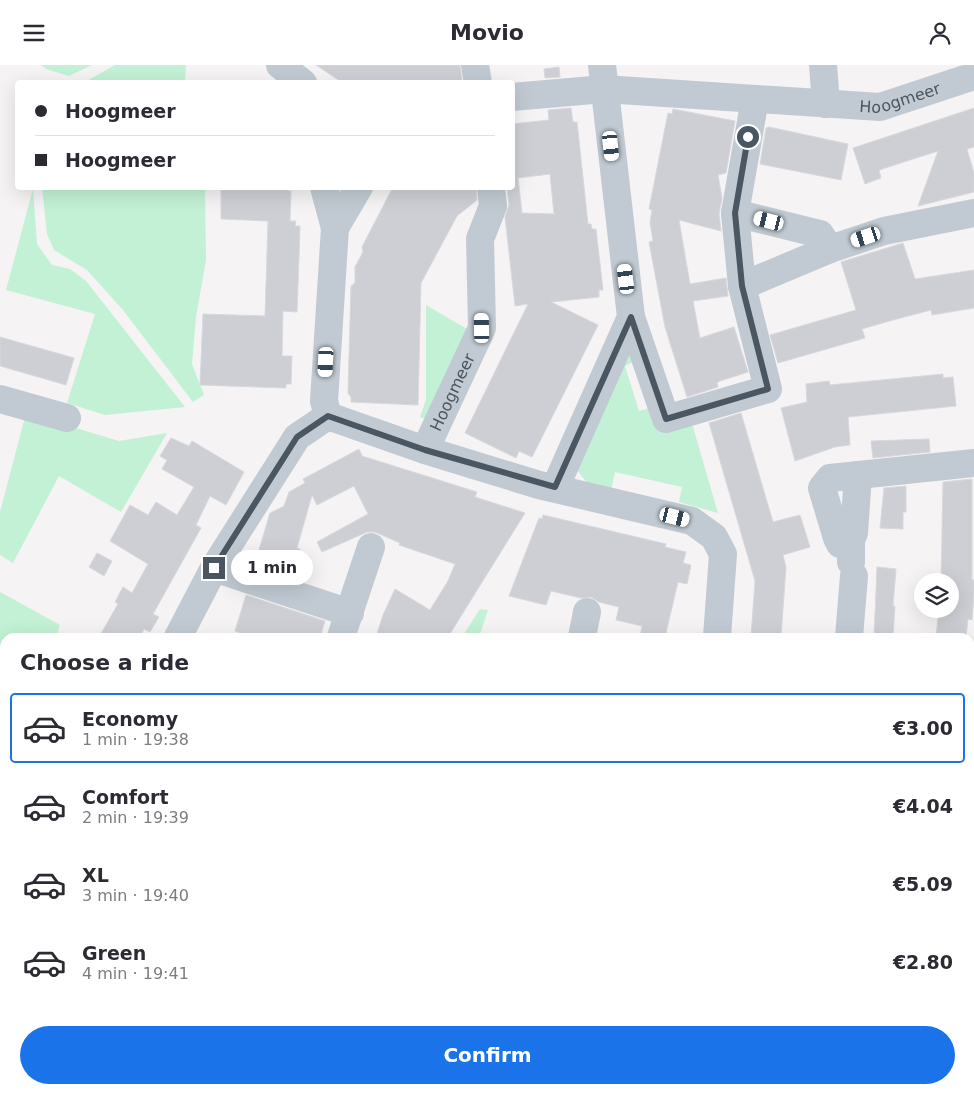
<!DOCTYPE html>
<html lang="en">
<head>
<meta charset="utf-8">
<style>
  body { margin:0; font-family:"DejaVu Sans",sans-serif; background:#f2f2f3; color:#2b2b33; height:100vh; display:flex; flex-direction:column; font-size:19px; white-space:nowrap }
  * { box-sizing:border-box; margin:0 }
  p { font-size:16px; color:#7c7c81 }
  .icon { flex:none; width:28px; height:28px; fill:none; stroke:currentColor; stroke-width:2; stroke-linecap:round; stroke-linejoin:round }
  .map { position:relative; flex:1; overflow:hidden }
  .drawer { position:absolute; left:0px; top:568px; width:975px; height:461px; display:flex; flex-direction:column; background:#fff; border-radius:15px 15px 0 0; box-shadow:0 5px 20px #0002 }
  .drawer>* { flex:none }
  .banner { position:absolute; left:15px; top:15px; width:500px; height:110px; border-radius:5px; box-shadow:0 5px 20px #0002; display:grid; align-content:center; height:110px; padding:0 20px; background:#fff }
  .fabs { position:absolute; left:914px; top:508px; display:grid; gap:10px }
  .fabs a { display:grid; place-items:center; width:45px; height:45px; border-radius:50%; background:#fff; box-shadow:0 5px 20px #0002; font-size:25px }
  .end { position:absolute; width:22px; height:22px; margin:-11px; border:6px solid #4a5661; background:#fff; box-shadow:0 0 0 2px #fff }
  .from { border-radius:50% }
  .bubble { position:absolute; height:35px; border-radius:18px; background:#fff; box-shadow:0 5px 20px #0002; font-size:16px; font-weight:700; line-height:35px; text-align:center }
  .car { position:absolute; width:15px; height:30px; margin:-15px -8px; border-radius:6px; box-shadow:0 0 4px 1px #0007; background:linear-gradient(#fff 24%,#345 0 40%,#fff 0 76%,#345 0 86%,#fff 0) }
  .banner b { display:flex; align-items:center; gap:18px; height:48px; font-size:19px }
  .banner b+b { border-top:1px solid #e1e1e2 }
  .banner i { width:12px; height:12px; background:#2b2b33 }
  ul { padding:0; list-style:none }
  li { display:flex; align-items:center; gap:15px; height:70px; margin:0 10px 8px; padding:0 10px; border:2px solid transparent; border-radius:5px }
  li div { flex:1 }
  li b { display:block; font-size:19px }
  li em { font-style:normal; font-weight:700 }
  li.current { border-color:#1a73e8 }
  li>.icon { width:45px; height:45px; stroke-width:1.5 }
  h2 { padding:0 20px; font-size:22px; line-height:60px }
  .cta { display:flex; gap:10px; margin-top:auto; padding:10px 20px }
  .cta a { flex:1; height:58px; border-radius:30px; background:#1a73e8; color:#fff; font-size:20px; font-weight:700; line-height:58px; text-align:center }
  header { display:flex; justify-content:space-between; align-items:center; height:65px; padding:0 20px; background:#fff; font-size:22px; font-weight:700 }
  .map>svg:first-child { display:block }
  .green { fill:#c3f1d5 }
  .water { fill:#90daee }
  .building { fill:#cdcfd5; stroke:#d7d9de; fill-rule:evenodd }
  .lines { fill:none; stroke-linecap:round; stroke-linejoin:round }
  .minor { stroke:#c1cad2; stroke-width:28 }
  .route { stroke:#4a5661; stroke-width:6 }
  .labels { text-anchor:middle; stroke-width:4; stroke-linejoin:round; paint-order:stroke }
  .street-label { font-size:16px; fill:#4a5661; stroke:#fff }
</style>
</head>
<body>
<header><svg class="icon" aria-label="menu" viewBox="0 0 24 24"><path d="M4 6h16M4 12h16M4 18h16"/></svg>Movio<svg class="icon" aria-label="person" viewBox="0 0 24 24"><circle cx="12" cy="8" r="4"/><path d="M4 21q1-7 8-7t8 7"/></svg></header>
<div class="map">
<svg width="974" height="1028" viewBox="0 0 974 1028">
  <rect width="100%" height="100%" fill="#f5f3f3"/>
  <path class="green" d="M41 0H92L69 11 46 4Z
    M115 0H186L185 17H85Z
    M42 123H205L206 195 196 252 192 299 204 330 193 337 123 245 87 205 54 185 47 169Z
    M33 124 37 179 52 200 70 204 86 216 185 342 105 350 67 338 95 249 6 225Z
    M426 240 472 267 428 355 420 352 426 335Z
    M634 274 640 294 625 301 639 346 656 341 691 355 718 448 679 437 682 422 615 407 611 425 589 420 577 405Z
    M26 348 119 376 167 368 121 447 59 411 13 498 0 490V447Z
    M0 527 60 560 56 572H5V736L0 758Z
    M480 544 488 545 479 572H462Z
    M296 1024H385L390 1028H303Z
    M394 1024H478L485 1028H398Z"/>
  <path class="water" d="M0 835 5 837V1024H296L303 1028H0Z"/>
  <path class="building" d="M316 0H460L462 15 456 16V18H343Z
    M559 2 560 12 545 13 544 4Z
    M571 43 573 57H577L588 159H591L592 164H596L603 225H599V232L551 237 598 260 532 392 519 386 516 393 465 368 528 239 515 241 505 152 509 140 507 122H512L514 113 512 59 549 55 548 45ZM550 109 554 149 522 148 518 113Z
    M974 43V82L967 84 974 108V127L918 141 938 86 879 105 881 113 865 119 853 83Z
    M673 44 735 56 726 108 718 110 722 133 719 149 721 166 679 155 690 219 726 213 728 231 693 236 700 273 734 262 748 307 717 317 718 322 687 332 665 262 649 177 653 176 650 157 652 145 649 144 668 48 672 49Z
    M769 62 848 79 841 115 760 99 766 63Z
    M221 122H288V126H291L290 156H296L295 161H300L299 193 297 247 283 246 282 291H292L291 319H286V323L200 320 203 249 265 251 268 156 221 154Z
    M393 122H476L477 135 457 151 421 218 418 340 351 337V332L348 328 351 221 355 218V202L363 187 362 182Z
    M903 178 915 214 974 205V243L932 250 931 245 893 255 862 264 865 273 778 298 770 270 856 245 841 197Z
    M0 272 74 293 66 320 0 301Z
    M943 309V313L953 312 956 341 848 352 850 380 835 382 795 396 781 343 807 337 806 319 829 316 830 320Z
    M741 348 773 457 800 450 810 482 783 490 786 502 781 572H751L755 516 709 358Z
    M171 373 189 381 192 376 244 407 226 440 210 431 196 460 201 463 153 549 159 552 150 567 144 564 140 572H99L118 539 115 537 123 522 132 528 148 499 110 476 130 440 148 450 156 437 177 450 194 422 162 404 167 395 160 391Z
    M929 374 930 387 873 393 871 376Z
    M359 384 362 391 477 427 475 432 525 448 448 572H376L383 550 395 524 430 545 448 516 455 499 399 480 400 478 375 467H367L322 487 317 477 368 449 354 421 317 440 312 430 297 483 300 484 292 512 258 501 260 496 256 495 270 448 284 441 289 427 305 418 303 414Z
    M972 414V515H974V528L972 555 968 554 966 572H936L939 544H950V516H941L943 417Z
    M906 421V447H903V464L880 463 884 423Z
    M543 450 666 479 665 482 686 487 683 498 691 500 687 519 678 517 665 572H640L642 561 616 555 619 542 599 537 591 532 581 533 551 526 546 540 509 531 539 453 542 454Z
    M97 488 112 496 104 511 89 502Z
    M877 502 896 504 893 541H895L893 572H874Z
    M246 530 325 556 320 572H238L240 568 235 566Z"/>
  <g class="lines">
    <g class="minor">
      <path d="M280 0 303 18"/>
      <path d="M475 0 478 18"/>
      <path d="M823 0 826 39"/>
      <path id="s1" d="M512 32 604 24 880 42 974 11"/>
      <path d="M324 122 335 163"/>
      <path d="M735 148 820 169 830 184"/>
      <path d="M742 221 830 184 884 166 974 148"/>
      <path d="M631 252 666 354 768 324 742 221 735 148 755 34"/>
      <path d="M0 334 67 353"/>
      <path d="M328 351 425 385 539 420 692 456 714 472 723 489 717 572"/>
      <path d="M328 351 324 336 335 163 359 122"/>
      <path id="s2" d="M425 385 482 263 480 174 493 141 491 122"/>
      <path d="M555 423 631 252 602 0"/>
      <path d="M851 475 854 468 858 410"/>
      <path d="M851 497V475L840 479 837 473 822 423 830 413 974 398"/>
      <path d="M214 503 350 548"/>
      <path d="M178 572 214 503 297 372 328 351"/>
      <path d="M341 572 371 482"/>
      <path d="M582 572 587 547"/>
      <path d="M849 572 854 511"/>
      <path d="M970 847 974 848"/>
      <path d="M970 970 974 971"/>
      <path d="M502 1024 509 1028"/>
      <path d="M693 1028 694 1024"/>
    </g>
  </g>
  <g class="lines">
    <path class="route" d="M214 503 297 372 328 351 425 385 555 422 631 252 666 354 768 324 742 221 735 148 748 72"/>
  </g>
  <g class="labels">
    <g class="street-label">
      <text dy="6" stroke="none"><textPath href="#s1" startOffset="390">Hoogmeer</textPath></text>
      <text dy="6" stroke="none"><textPath href="#s2" startOffset="64">Hoogmeer</textPath></text>
    </g>
  </g>
</svg>
<div class="fabs">
<a><svg class="icon" aria-label="layers" viewBox="0 0 24 24"><path d="M12 4l9 5-9 5-9-5zM3 14l9 5 9-5"/></svg></a>
</div>
<i class="end from" style="left:748px;top:72px"></i>
<i class="end" style="left:214px;top:503px"></i>
<div class="bubble" style="left:231px;top:485px;width:82px">1 min</div>
<i class="car" style="left:611px;top:81px;rotate:174deg"></i>
<i class="car" style="left:769px;top:156px;rotate:284deg"></i>
<i class="car" style="left:866px;top:172px;rotate:252deg"></i>
<i class="car" style="left:626px;top:214px;rotate:353deg"></i>
<i class="car" style="left:482px;top:263px;rotate:359deg"></i>
<i class="car" style="left:326px;top:297px;rotate:183deg"></i>
<i class="car" style="left:675px;top:452px;rotate:104deg"></i>
<div class="banner">
<b><i class="from"></i>Hoogmeer</b>
<b><i></i>Hoogmeer</b>
</div>
<section class="drawer">
<h2>Choose a ride</h2>
<ul>
<li class="current"><svg class="icon" aria-label="car" viewBox="0 0 24 24"><path d="M5 17H2v-5l4-1 3-4h7l3 4 3 1v5h-3M9 17h6M6 11h13"/><circle cx="7" cy="17" r="2"/><circle cx="17" cy="17" r="2"/></svg><div><b>Economy</b><p>1 min · 19:38</p></div><em>€3.00</em></li>
<li><svg class="icon" aria-label="car" viewBox="0 0 24 24"><path d="M5 17H2v-5l4-1 3-4h7l3 4 3 1v5h-3M9 17h6M6 11h13"/><circle cx="7" cy="17" r="2"/><circle cx="17" cy="17" r="2"/></svg><div><b>Comfort</b><p>2 min · 19:39</p></div><em>€4.04</em></li>
<li><svg class="icon" aria-label="car" viewBox="0 0 24 24"><path d="M5 17H2v-5l4-1 3-4h7l3 4 3 1v5h-3M9 17h6M6 11h13"/><circle cx="7" cy="17" r="2"/><circle cx="17" cy="17" r="2"/></svg><div><b>XL</b><p>3 min · 19:40</p></div><em>€5.09</em></li>
<li><svg class="icon" aria-label="car" viewBox="0 0 24 24"><path d="M5 17H2v-5l4-1 3-4h7l3 4 3 1v5h-3M9 17h6M6 11h13"/><circle cx="7" cy="17" r="2"/><circle cx="17" cy="17" r="2"/></svg><div><b>Green</b><p>4 min · 19:41</p></div><em>€2.80</em></li>
</ul>
<div class="cta"><a>Confirm</a></div>
</section>
</div>
</body>
</html>
